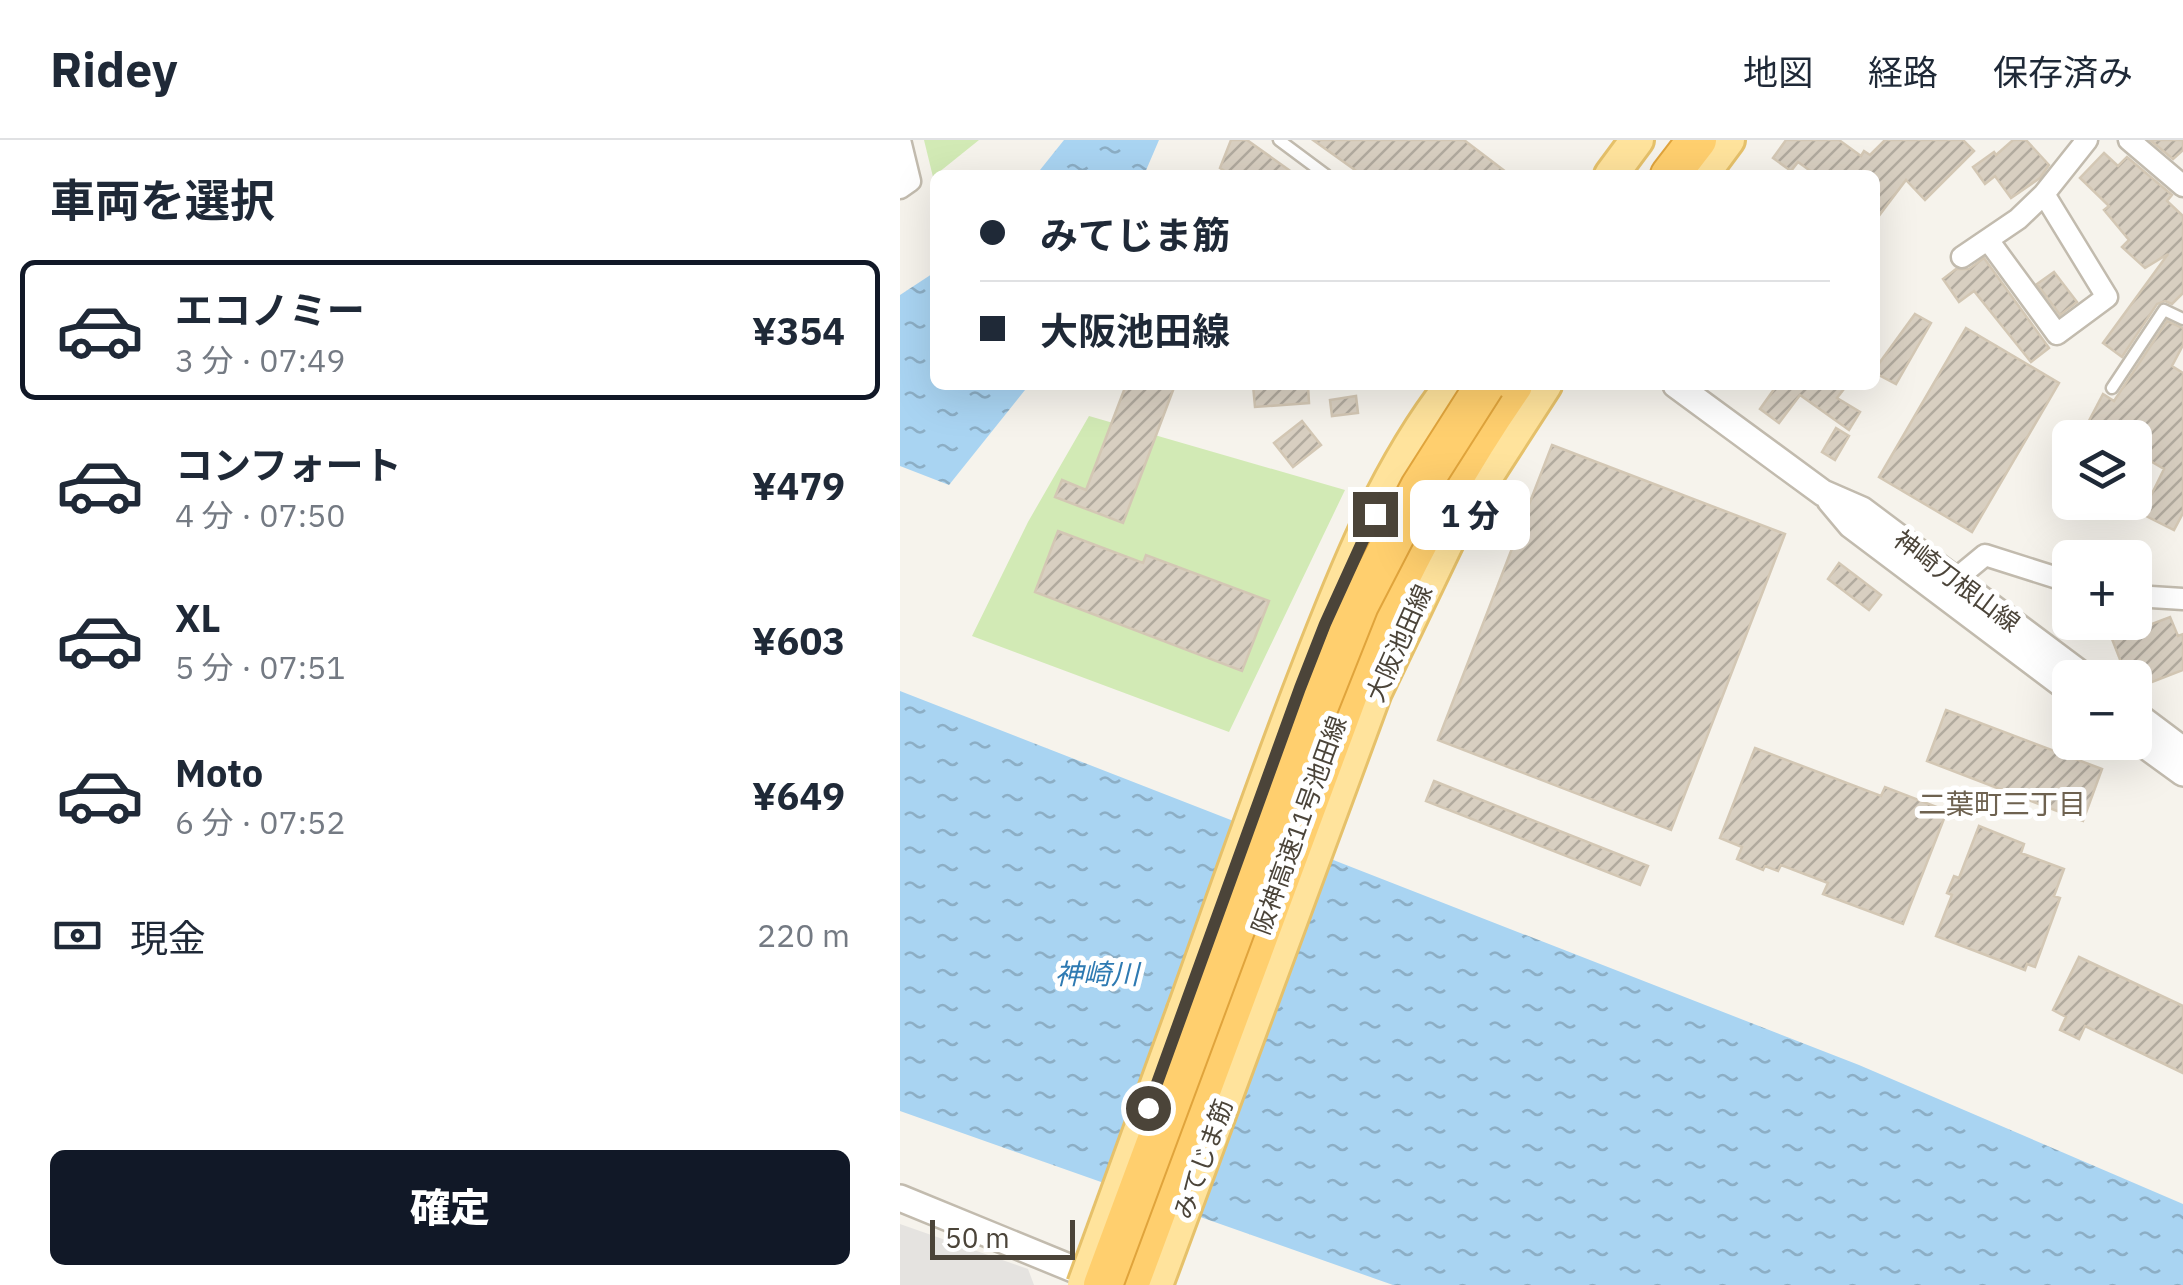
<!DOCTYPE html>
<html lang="ja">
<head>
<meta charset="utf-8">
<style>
  body { margin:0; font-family:"IBM Plex Sans","Noto Sans JP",sans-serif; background:#f6f6f7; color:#1f2937; height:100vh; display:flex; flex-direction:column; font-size:38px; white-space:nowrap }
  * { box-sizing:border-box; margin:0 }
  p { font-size:32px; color:#747a83 }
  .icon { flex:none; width:55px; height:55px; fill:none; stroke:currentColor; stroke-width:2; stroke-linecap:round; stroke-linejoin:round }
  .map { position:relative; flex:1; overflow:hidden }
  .panel { display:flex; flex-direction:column; background:#fff; width:900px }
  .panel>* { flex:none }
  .hud { position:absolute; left:30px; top:30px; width:950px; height:220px; border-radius:15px; box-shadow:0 10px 40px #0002; display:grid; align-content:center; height:220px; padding:0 50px; background:#fff }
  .fabs { position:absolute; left:1152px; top:280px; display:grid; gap:20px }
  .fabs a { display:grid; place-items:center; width:100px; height:100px; border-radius:15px; background:#fff; box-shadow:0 10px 40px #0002; font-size:50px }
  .scale { position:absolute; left:30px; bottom:25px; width:145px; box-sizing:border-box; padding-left:10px; border:5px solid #4b4439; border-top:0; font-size:28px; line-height:35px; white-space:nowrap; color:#4b4439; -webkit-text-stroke:8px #fff; paint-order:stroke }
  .end { position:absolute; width:45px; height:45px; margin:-22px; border:12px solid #4b4439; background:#fff; box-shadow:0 0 0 5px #fff }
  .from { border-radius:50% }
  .bubble { position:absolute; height:70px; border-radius:15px; background:#fff; box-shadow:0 10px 40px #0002; font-size:32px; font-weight:800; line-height:70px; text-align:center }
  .hud b { display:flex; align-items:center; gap:35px; height:95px; font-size:38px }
  .hud b+b { border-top:2px solid #e0e1e3 }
  .hud i { width:25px; height:25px; background:#1f2937 }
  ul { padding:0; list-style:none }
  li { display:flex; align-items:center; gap:30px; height:140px; margin:0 20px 15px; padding:0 30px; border:5px solid transparent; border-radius:15px }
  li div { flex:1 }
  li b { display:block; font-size:38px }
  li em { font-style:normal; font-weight:800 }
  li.current { border-color:#111827 }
  li>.icon { width:90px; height:90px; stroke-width:1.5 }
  h2 { padding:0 50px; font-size:45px; line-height:120px }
  .pay { display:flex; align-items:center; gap:25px; height:110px; padding:0 50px; font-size:38px }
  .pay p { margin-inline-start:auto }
  .primary-button { display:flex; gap:20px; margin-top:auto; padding:20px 50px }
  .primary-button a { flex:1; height:115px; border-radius:15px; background:#111827; color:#fff; font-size:40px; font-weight:800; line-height:115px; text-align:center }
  header { display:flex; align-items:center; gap:60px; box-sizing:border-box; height:140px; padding:0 50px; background:#fff; border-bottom:2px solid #e0e1e3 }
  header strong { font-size:48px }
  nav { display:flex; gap:55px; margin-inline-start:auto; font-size:35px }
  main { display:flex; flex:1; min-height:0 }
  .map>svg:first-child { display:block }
  .green { fill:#d2eab5 }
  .parking { fill:#e5e3e0 }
  .water { fill:url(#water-ripples) }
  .building { fill:url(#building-hatch); stroke:#d3c7b4; stroke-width:2.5 }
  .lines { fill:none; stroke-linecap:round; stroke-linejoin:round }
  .service-casing { stroke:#c2bbae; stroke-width:15 }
  .minor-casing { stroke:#c2bbae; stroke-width:25 }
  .tertiary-casing { stroke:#c2bbae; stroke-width:30 }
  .primary-casing { stroke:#e6c16a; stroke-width:38 }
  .motorway-casing { stroke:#e0a43c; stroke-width:42 }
  .service { stroke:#fff; stroke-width:10 }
  .minor { stroke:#fff; stroke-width:20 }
  .tertiary { stroke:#fff; stroke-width:25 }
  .primary { stroke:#ffe39c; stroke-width:32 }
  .motorway { stroke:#ffcf6e; stroke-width:38 }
  .primary-bridge-casing { stroke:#e6c16a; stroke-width:38; stroke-linecap:butt }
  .motorway-bridge-casing { stroke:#e0a43c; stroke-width:42; stroke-linecap:butt }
  .primary-bridge { stroke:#ffe39c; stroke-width:32 }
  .motorway-bridge { stroke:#ffcf6e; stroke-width:38 }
  .route { stroke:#4b4439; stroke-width:12 }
  .labels { text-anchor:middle; stroke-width:10; stroke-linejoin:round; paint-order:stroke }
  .street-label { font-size:25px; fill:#4b4439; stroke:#fff }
  .neighbourhood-label { font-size:28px; fill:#6e6250; stroke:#fff }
  .water-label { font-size:28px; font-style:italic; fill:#2e7ab2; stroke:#fff }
</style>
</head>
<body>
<header>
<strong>Ridey</strong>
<nav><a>地図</a><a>経路</a><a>保存済み</a></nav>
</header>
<main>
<section class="panel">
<h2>車両を選択</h2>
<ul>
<li class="current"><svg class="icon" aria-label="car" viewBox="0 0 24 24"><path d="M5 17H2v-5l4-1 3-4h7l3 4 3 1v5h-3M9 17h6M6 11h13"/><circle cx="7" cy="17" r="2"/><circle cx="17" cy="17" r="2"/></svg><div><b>エコノミー</b><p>3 分 · 07:49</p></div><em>¥354</em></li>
<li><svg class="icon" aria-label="car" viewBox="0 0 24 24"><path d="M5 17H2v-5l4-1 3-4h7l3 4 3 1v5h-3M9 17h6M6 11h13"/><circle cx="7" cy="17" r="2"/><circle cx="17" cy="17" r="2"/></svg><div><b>コンフォート</b><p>4 分 · 07:50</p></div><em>¥479</em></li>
<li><svg class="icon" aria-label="car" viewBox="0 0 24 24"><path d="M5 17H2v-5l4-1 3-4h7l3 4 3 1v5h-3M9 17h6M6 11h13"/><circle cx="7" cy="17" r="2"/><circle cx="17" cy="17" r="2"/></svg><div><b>XL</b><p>5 分 · 07:51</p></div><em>¥603</em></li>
<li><svg class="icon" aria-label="car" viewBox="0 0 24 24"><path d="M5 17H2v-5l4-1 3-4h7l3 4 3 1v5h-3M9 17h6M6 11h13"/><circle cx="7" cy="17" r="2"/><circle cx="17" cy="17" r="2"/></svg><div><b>Moto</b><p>6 分 · 07:52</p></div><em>¥649</em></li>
</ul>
<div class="pay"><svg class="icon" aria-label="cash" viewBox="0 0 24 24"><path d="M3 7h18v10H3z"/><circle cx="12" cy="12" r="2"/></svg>現金<p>220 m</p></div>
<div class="primary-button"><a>確定</a></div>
</section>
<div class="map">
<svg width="1283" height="1145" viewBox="0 0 1283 1145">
  <defs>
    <pattern id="water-ripples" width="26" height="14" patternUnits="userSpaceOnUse" patternTransform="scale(2.5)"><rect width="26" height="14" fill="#a9d4f2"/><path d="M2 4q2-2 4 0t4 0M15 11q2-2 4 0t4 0" fill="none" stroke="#8caec5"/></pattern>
    <pattern id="building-hatch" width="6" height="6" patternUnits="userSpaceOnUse" patternTransform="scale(2.5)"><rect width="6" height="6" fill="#d8cfc1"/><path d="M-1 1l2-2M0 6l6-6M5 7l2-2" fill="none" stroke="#b1aa9e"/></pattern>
  </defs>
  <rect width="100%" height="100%" fill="#f6f3ec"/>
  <path class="green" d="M24 0H79L33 37Z
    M189 276 445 350 329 592 72 496 128 382Z"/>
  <path class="parking" d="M0 1084 128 1129 134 1145H0Z"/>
  <path class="water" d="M164 0H259L244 35H136Z
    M35 132V245H129L49 345 0 326V155Z
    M0 551 959 925 1283 1064V1145H493L0 971Z"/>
  <path class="building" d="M331 0H347L396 35H331L320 28Z
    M413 0H564L610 35H462Z
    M886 0H939L961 16 964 11 970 15 985 0H1063L1074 11 1025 60 1006 40 975 81V35H916L898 22 891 31 873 18Z
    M1113 0H1126L1149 25 1140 38 1111 58 1095 36 1085 44 1073 27 1094 12 1096 15Z
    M1250 0H1283V10L1273 19Z
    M1204 13 1218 26 1227 17 1272 55 1267 61 1283 76V153L1272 164 1265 161 1257 164 1222 217 1203 203 1268 114 1245 128 1222 107 1229 100 1204 70 1209 66 1180 38Z
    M1084 118 1149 208 1131 222 1074 151 1059 162 1043 139 1056 129H1069Z
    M1154 132 1177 162 1160 175 1137 144Z
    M1015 174 1031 183 996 244 975 233V229Z
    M1267 181 1283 188V205L1272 226 1283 233V373L1274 390 1242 374 1264 329 1235 312V298H1180L1203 254 1214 261Z
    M1066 188 1159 243 1072 392 979 337Z
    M226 245H275L223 383 155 357 162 340 186 350Z
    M353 245H408L409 263 355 267Z
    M877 245H947L937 258 960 272 949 290 900 255 879 283 860 269Z
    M456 256 458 273 432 276 430 260Z
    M402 281 421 305 393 327 374 303Z
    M936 288 949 296 935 320 922 312Z
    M652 305 885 394 771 690 538 600Z
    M158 391 243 423 246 415 369 461 342 531 135 452Z
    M939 423 981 455 969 470 928 439Z
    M1270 477 1278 496 1283 494V530L1244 545 1239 530 1226 535 1212 499Z
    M1046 570 1202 629 1183 681 1027 621Z
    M855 608 981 656 985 647 1047 671 1003 784 923 754 928 743 881 725 878 731 865 726 863 730 837 719 842 707 820 698Z
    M534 641 748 726 740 745 526 661Z
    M1079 686 1124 704 1121 713 1164 729 1154 756 1160 758 1135 827 1127 824 1125 830 1036 796 1052 755 1047 753 1054 736 1059 738Z
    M1179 817 1283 866V933L1185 886 1179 899 1160 890 1166 877 1153 870Z"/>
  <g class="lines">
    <g class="service-casing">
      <path id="service" d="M379 0 426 35
        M1212 248 1264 170 1283 179"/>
    </g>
    <g class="minor-casing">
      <path id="minor" d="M1229 0 1283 46
        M0 48 10 41 0 0
        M1088 100 1157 194 1207 157 1144 54
        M1062 117 1118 79 1144 54 1187 0
        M1045 448 1085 415 1170 442
        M1235 456 1283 459"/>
    </g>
    <g class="tertiary-casing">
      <path id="tertiary" d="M776 245 923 353 962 370 1186 538
        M930 360 951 385 1170 550
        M1235 574 1283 610
        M1235 598 1283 633
        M0 1058 205 1142"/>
    </g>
    <g class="primary-casing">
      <path id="primary" d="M711 35 737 0
        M802 35 828 0
        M284 870C323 761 361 651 403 542 442 441 484 331 552 245
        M256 1145 475 552 556 383 645 245"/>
    </g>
    <g class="motorway-casing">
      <path id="motorway" d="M770 35 797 0
        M229 1145 454 538C498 435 549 337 613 245"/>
    </g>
    <use href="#service" class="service"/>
    <use href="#minor" class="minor"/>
    <use href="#tertiary" class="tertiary"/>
    <use href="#primary" class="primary"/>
    <use href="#motorway" class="motorway"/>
    <g class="primary-bridge-casing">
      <path id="primary-bridge" d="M184 1145 284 870"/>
    </g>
    <g class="motorway-bridge-casing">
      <path id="motorway-bridge" d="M203 1145 407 596 459 465 520 347 585 245"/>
    </g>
    <use href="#primary-bridge" class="primary-bridge"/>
    <use href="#motorway-bridge" class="motorway-bridge"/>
  </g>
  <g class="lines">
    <path class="route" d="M248 968 400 548 425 484 475 374"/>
  </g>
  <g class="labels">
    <g class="street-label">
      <text transform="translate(1057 441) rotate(37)" y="9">神崎刀根山線</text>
      <text transform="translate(499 503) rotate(-66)" y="9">大阪池田線</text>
      <text transform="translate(399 685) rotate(-70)" y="9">阪神高速11号池田線</text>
      <text transform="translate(303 1019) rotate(-70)" y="9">みてじま筋</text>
    </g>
    <g class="neighbourhood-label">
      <text x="1102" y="674">二葉町三丁目</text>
    </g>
    <g class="water-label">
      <text x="197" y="844">神崎川</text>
    </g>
  </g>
</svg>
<div class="fabs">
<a><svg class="icon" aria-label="layers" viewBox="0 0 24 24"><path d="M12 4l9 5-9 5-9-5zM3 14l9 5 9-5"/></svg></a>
<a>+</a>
<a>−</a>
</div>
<div class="scale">50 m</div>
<i class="end from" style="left:248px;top:968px"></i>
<i class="end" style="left:475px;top:374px"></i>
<div class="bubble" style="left:510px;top:340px;width:120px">1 分</div>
<div class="hud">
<b><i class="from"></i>みてじま筋</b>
<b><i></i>大阪池田線</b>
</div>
</div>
</main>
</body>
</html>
